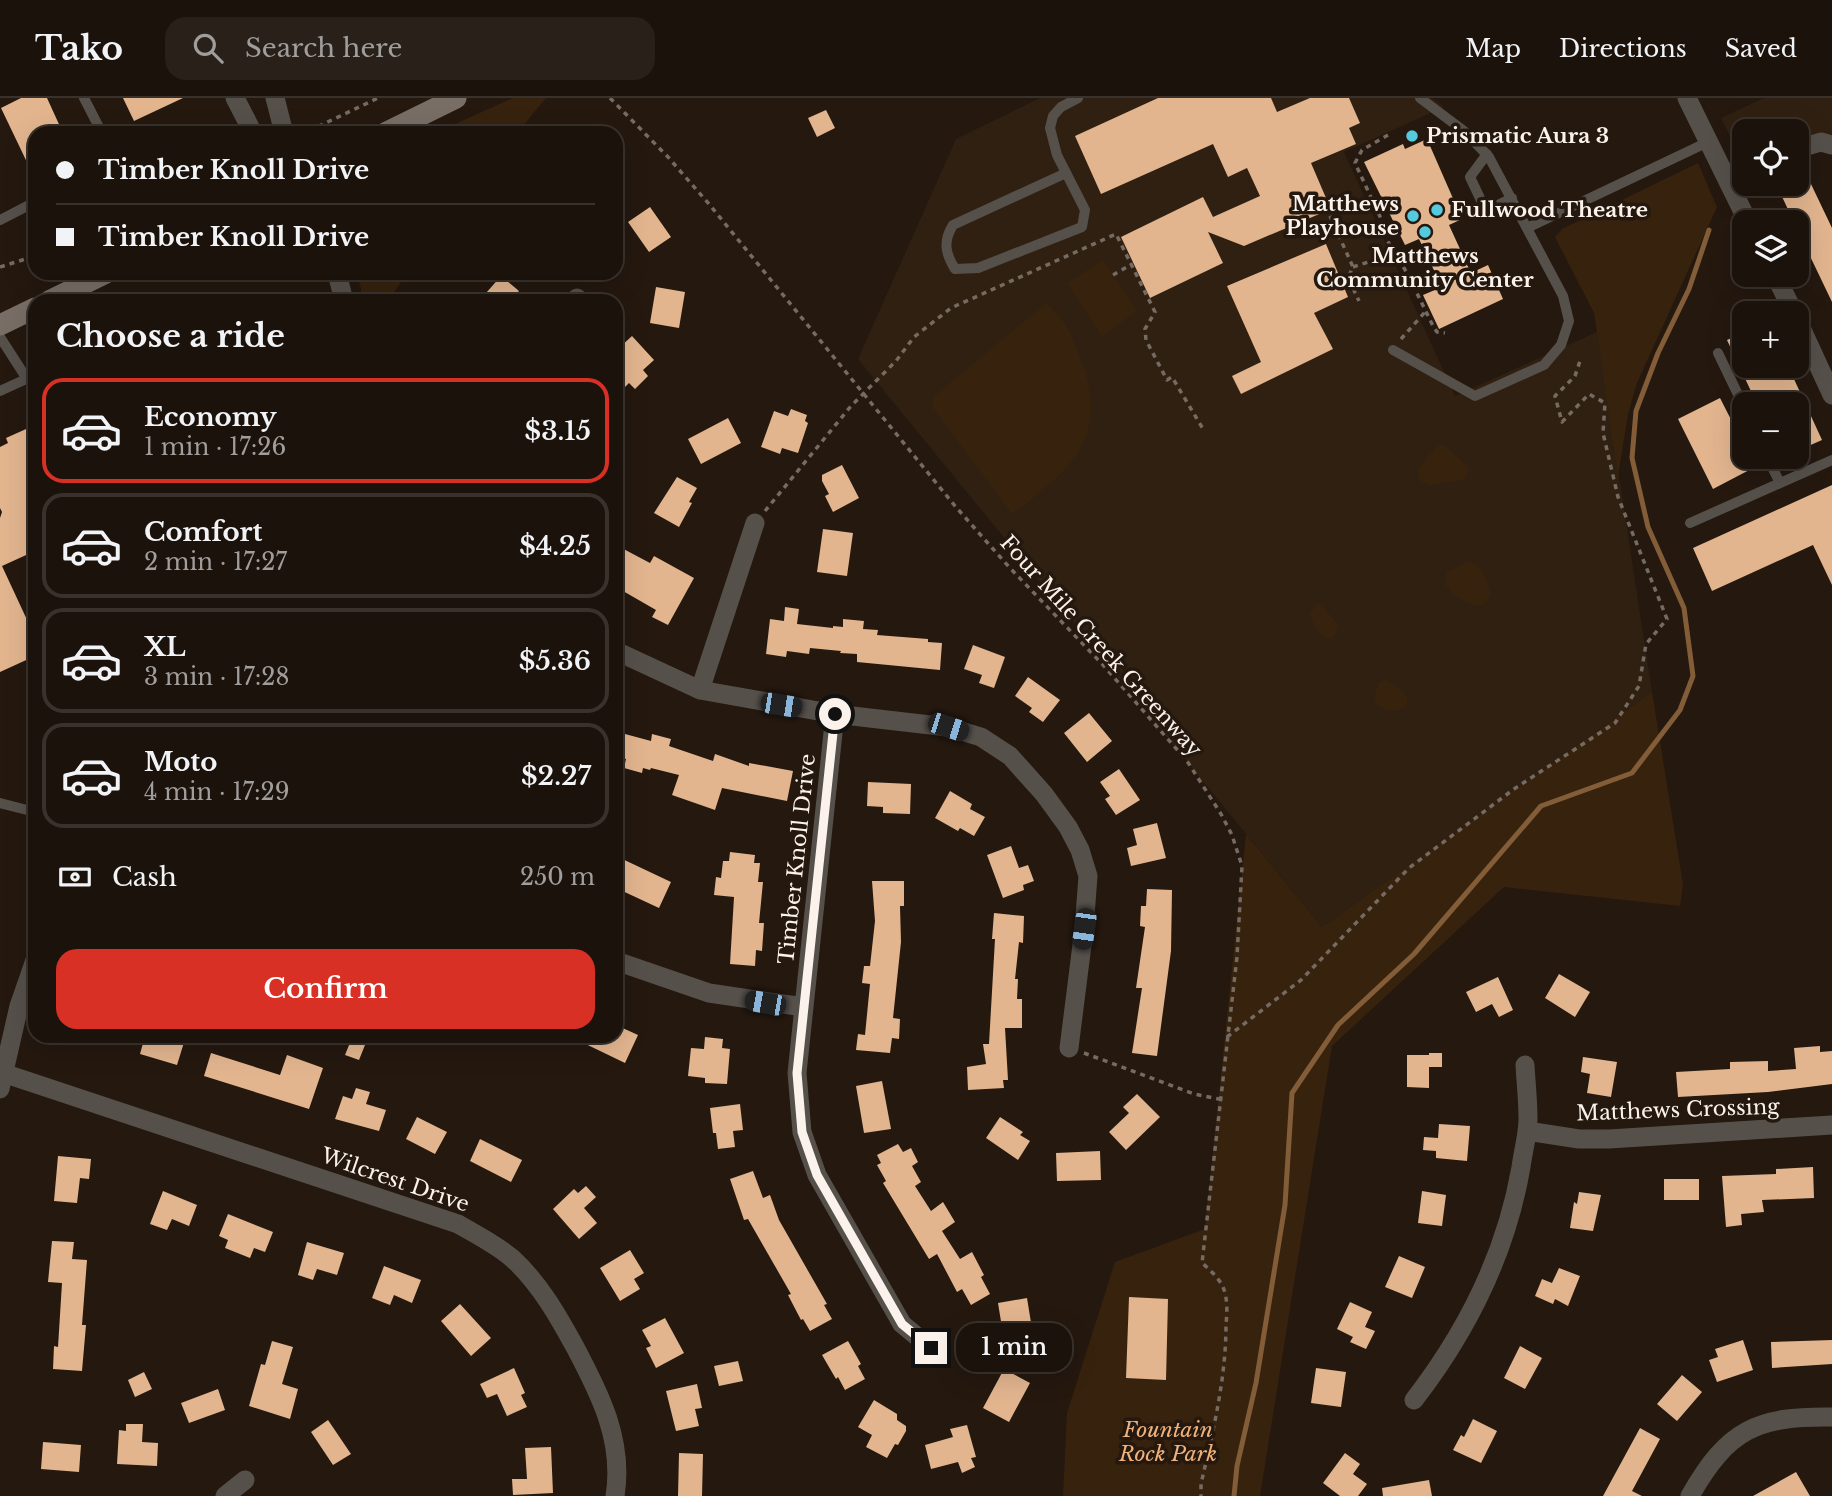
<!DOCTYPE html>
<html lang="en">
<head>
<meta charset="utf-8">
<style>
  body { margin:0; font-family:"Libre Baskerville",serif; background:#282019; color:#f1f3f6; height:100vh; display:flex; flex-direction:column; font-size:26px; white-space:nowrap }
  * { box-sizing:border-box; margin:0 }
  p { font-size:23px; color:#a09e9d }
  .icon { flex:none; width:38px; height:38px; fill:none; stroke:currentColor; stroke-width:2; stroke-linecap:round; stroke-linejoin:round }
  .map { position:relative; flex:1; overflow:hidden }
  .panel { position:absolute; left:28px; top:196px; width:595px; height:749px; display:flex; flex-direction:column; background:#1b120b; border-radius:21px; box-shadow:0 7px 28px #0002,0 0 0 2px #39322c }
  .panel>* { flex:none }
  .hud { position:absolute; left:28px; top:28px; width:595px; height:154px; border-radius:21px; box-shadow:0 7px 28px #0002,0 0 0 2px #39322c; display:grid; align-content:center; height:154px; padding:0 28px; background:#1b120b }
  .controls { position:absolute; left:1732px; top:21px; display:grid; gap:14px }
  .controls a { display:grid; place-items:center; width:77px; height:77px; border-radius:14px; background:#1b120b; box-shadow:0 7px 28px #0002,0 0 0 2px #39322c; font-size:35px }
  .end { position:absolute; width:32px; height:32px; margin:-16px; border:9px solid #faf2eb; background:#111; box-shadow:0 0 0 4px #111 }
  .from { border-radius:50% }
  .bubble { position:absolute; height:49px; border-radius:21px; background:#1b120b; box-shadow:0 7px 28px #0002,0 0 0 2px #39322c; font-size:23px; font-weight:600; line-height:49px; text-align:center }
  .car { position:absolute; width:21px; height:42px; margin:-21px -10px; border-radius:9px; box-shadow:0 0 5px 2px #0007; background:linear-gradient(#222 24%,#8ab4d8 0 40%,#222 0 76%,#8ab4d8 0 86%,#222 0) }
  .hud b { display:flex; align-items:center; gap:24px; height:66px; font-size:26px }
  .hud b+b { border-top:2px solid #39322c }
  .hud i { width:18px; height:18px; background:#f1f3f6 }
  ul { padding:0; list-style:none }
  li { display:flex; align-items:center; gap:21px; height:105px; margin:0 14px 10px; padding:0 14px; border:4px solid #39322c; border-radius:21px }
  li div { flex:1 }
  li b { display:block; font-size:26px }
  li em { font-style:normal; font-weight:600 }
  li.selected { border-color:#d93025 }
  li>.icon { width:63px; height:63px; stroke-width:1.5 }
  h2 { padding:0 28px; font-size:32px; line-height:84px }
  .pay { display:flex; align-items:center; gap:18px; height:77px; padding:0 28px; font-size:26px }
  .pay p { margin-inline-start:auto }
  .button { display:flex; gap:14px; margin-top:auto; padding:14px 28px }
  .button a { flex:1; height:80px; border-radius:21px; background:#d93025; color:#fff; font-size:28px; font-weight:600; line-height:80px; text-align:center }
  header { display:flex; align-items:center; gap:42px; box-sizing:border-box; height:98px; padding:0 35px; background:#1b120b; border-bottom:2px solid #39322c }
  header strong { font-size:33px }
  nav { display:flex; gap:38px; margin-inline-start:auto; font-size:24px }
  .search { width:490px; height:63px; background:#282019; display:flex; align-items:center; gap:18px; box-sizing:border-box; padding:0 24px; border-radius:21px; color:#a09e9d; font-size:26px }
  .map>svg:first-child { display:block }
  .built { fill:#302012 }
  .green { fill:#37220e }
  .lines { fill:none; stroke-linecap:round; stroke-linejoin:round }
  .stream { stroke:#835c38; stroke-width:5 }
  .building { fill:#e2b58f }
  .path { stroke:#756b62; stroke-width:3.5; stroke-dasharray:5 5; stroke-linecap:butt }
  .service { stroke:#56504b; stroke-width:10 }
  .minor { stroke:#56504b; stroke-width:19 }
  .secondary { stroke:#786e66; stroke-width:21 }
  .route { stroke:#faf2eb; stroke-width:9 }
  .poi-dot { fill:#55cadf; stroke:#24180f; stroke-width:2.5 }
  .labels { text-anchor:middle; stroke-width:7; stroke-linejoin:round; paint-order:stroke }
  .poi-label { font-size:21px; font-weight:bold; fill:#faf2eb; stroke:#24180f; text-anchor:start }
  .street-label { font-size:21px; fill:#faf2eb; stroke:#24180f }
  .park-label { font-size:21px; font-style:italic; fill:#f0b27a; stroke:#24180f }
</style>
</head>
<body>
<header>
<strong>Tako</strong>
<div class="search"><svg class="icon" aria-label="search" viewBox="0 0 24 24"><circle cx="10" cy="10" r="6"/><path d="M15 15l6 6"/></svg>Search here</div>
<nav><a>Map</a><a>Directions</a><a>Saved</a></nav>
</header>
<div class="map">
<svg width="1832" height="1398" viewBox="0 0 1832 1398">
  <rect width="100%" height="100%" fill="#24180f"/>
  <path class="built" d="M1040 0H1432L1444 9 1344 54 1455 298 1597 234 1652 594 1322 829 858 261 956 41Z
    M1764 0H1832V45L1797 58V33H1745V68L1721 20Z"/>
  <path class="green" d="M513 0H546L517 35H435Z
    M1698 65 1717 109 1637 285 1628 316 1618 378 1594 215 1555 139 1562 131Z
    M1103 162 1137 213 1102 239 1067 185Z
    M356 175H407L388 203H361V190Z
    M1046 205C1067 224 1070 233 1080 259 1112 338 1071 372 1012 416L932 309 933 299Z
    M1438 347H1444L1468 369V375L1463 382 1429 387 1420 383 1417 372Z
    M1468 463C1484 468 1487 482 1491 497L1483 507C1465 508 1455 500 1444 485L1447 474Z
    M1317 505 1322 507 1339 528 1332 542C1320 538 1313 529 1310 516Z
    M1387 582C1433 608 1389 624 1374 603L1378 585Z
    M1652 594 1683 786 1680 808 1504 789 1332 948 1260 1398H1063L1067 1315 1115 1164 1205 1131 1246 736 1322 829Z"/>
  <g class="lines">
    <path class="stream" d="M1234 1398 1237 1368 1256 1285 1285 1107 1292 995 1338 927 1414 856 1541 708 1632 675 1680 612 1693 578 1684 510 1648 429 1632 360 1636 313 1658 255 1689 191 1709 132"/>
  </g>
  <path class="building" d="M21 0H47L63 35H35V81L1 10Z
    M123 0H183L134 23Z
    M1158 0H1271L1277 14 1310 0H1349L1360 25 1349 30 1356 46 1311 65 1329 107 1322 110 1324 114 1244 148 1208 134 1223 165 1150 200 1121 139 1203 99 1213 119 1260 98 1247 70 1228 79 1213 46 1101 96 1075 38Z
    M826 12 835 30 817 39 808 20Z
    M1427 41 1462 121 1449 127 1471 175 1488 167 1503 201 1439 231 1423 197 1442 189 1419 141 1405 147 1364 64 1403 46 1405 51Z
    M1797 63H1800L1832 130V204L1797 131V124H1794L1776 86H1797Z
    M650 109 671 139 649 154 628 124Z
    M1326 146 1348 199 1314 215 1333 251 1241 296 1232 278 1261 264 1227 188Z
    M501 178 519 193 510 203H479Z
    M656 189 685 194 679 230 650 225Z
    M1745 234V268H1788L1822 342 1797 353V306H1757L1727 242Z
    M632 238 654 262 643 272 648 278 635 291 629 285 623 291 616 284V260L623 254 619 250Z
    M1720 300 1745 349V359H1749L1755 369 1713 391 1678 321Z
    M791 311 807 317 805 323 808 325 798 355 782 350 780 356 761 349 774 313 788 318Z
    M728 320 741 345 701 366 688 341Z
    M35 327V453L2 468 35 539V558L0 574V420L2 414 0 410V349L8 345 6 340Z
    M842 367 859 400 833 414 825 398 829 396 822 383V377Z
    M677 379 697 390 689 404 692 405 679 429 654 415Z
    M1832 387V487L1813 447 1712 493 1693 450Z
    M823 431 853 435 847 478 817 474Z
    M616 447 650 465 654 458 694 480 668 527 652 519 656 512 616 489Z
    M785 509 799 511 797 526 833 530V528L843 529V521L864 523 863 531 878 532 877 537 928 541V544L942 545 940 572 857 564V556L840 555 841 553 810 550 809 556 787 553 786 559 766 556 770 521 784 523Z
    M973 547 1005 559 994 590 979 585 982 577 964 571Z
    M1028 579 1060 602 1043 624 1029 614 1032 610 1015 598Z
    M1089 615 1112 643 1087 664 1064 635Z
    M625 636 651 643 652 636 671 641 669 648 713 663 715 656 749 668V665L793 673 787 703 722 690 715 712 672 697 679 677 651 670 650 672 643 670 642 675 624 670 626 661 618 659Z
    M1119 671 1140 702 1116 717 1105 701 1110 698 1100 684Z
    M868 684 911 686 910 716 883 715V709L867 708Z
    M950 693 972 706 970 711 985 719 974 738 960 730 958 733 935 720Z
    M1157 725 1166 760 1131 768 1127 750 1137 747 1133 731Z
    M1011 748 1019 770 1028 767 1034 783 1023 787 1024 792 1003 800 987 757Z
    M730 754 755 757 754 765H760L758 784H763L759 825H764L762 853 756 852 755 868 730 866 734 799 714 797 716 779 721 780 723 763H729Z
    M616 758 671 784 659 810 616 790Z
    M872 783H904V808H900L901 844 893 920 900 921 899 941 892 940 890 955 856 952 858 936 865 937 870 886 862 885 864 868H870L875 823Z
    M1147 791 1172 792 1171 853 1157 958 1132 955 1142 890H1136L1145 829 1140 828 1141 808H1146Z
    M994 815 1024 818 1023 845 1019 844 1015 881H1018L1017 901H1022V930H1005L1008 982H1003L1004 990 968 992 967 969 986 966 983 946H989L995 841H992Z
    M1559 876 1590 894 1575 919 1545 900Z
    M1498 879 1513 912 1499 919 1492 906 1476 914 1466 894Z
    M616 927 638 937 625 965 569 938H616Z
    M145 938H186L177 967 140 956Z
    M705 939 723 941 722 950 730 951 727 986 705 985V980L688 978 691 950 704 951Z
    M351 942 365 947 359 962 345 957Z
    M1820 948V954L1832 953V986L1768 994 1678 999 1676 974 1730 971V964L1768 963V973L1796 971 1794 950Z
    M211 955 280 977 287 957 323 970 309 1011 204 978Z
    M1429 955H1442V969H1429V990L1407 989V957H1429Z
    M1583 959 1617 964 1611 999 1587 995 1590 976 1581 974Z
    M882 983 891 1031 864 1035 856 988Z
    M356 990 370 994 366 1006 386 1012 379 1033 335 1021 343 998 352 1001Z
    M1137 996 1160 1019 1126 1052 1109 1034 1129 1015 1123 1009Z
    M740 1006 743 1032 733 1033 735 1049 718 1051 716 1035H713L710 1010Z
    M417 1019 447 1034 435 1056 406 1041Z
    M1000 1019 1023 1034 1020 1037 1030 1043 1018 1062 986 1040Z
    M1439 1026 1470 1028 1467 1063 1436 1060V1053L1423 1052 1424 1039 1438 1040Z
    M480 1041 522 1062 511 1084 470 1063Z
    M898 1046 903 1054 911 1050 918 1064 912 1068 921 1084 915 1088 931 1113 943 1104 955 1124 942 1133 960 1161 972 1154 984 1177 981 1179 990 1196 971 1207 962 1191 957 1194 937 1156 929 1161 883 1085 886 1083 877 1067 881 1065 877 1057Z
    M1100 1053 1101 1082 1057 1083 1056 1055Z
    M58 1058 91 1061 89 1081 80 1080 77 1105 54 1103Z
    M1813 1069 1814 1100 1762 1102 1764 1114 1741 1116 1742 1127 1726 1129 1722 1078 1776 1076V1071Z
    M753 1073 763 1100 770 1097 779 1122 827 1206 824 1207 832 1221 810 1233 803 1221 801 1222 788 1197 791 1196 748 1121 744 1122 730 1081Z
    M1664 1081H1699V1102H1664Z
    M586 1088 596 1099 584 1110 597 1125 579 1141 553 1111 574 1091 578 1095Z
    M163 1093 197 1107 189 1128 172 1121 167 1132 150 1126Z
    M1422 1093 1446 1097 1442 1128 1418 1125Z
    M1579 1094 1601 1097 1593 1133 1570 1130 1574 1104 1577 1106Z
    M228 1116 273 1134 265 1154 254 1150 250 1160 225 1150 228 1142 219 1138Z
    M52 1143 74 1144 72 1161 87 1162 82 1227H86L82 1273 53 1271 54 1248 58 1249 62 1185 48 1184Z
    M307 1144 344 1155 337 1177 317 1171 313 1182 298 1177Z
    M630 1152 644 1175 634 1181 640 1191 620 1203 600 1170Z
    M1399 1158 1425 1169 1412 1200 1385 1189Z
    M384 1168 421 1182 412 1205 394 1197 390 1207 372 1200Z
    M1559 1170 1580 1178 1568 1208 1555 1201 1553 1206 1535 1198 1542 1181 1552 1185Z
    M1129 1199 1168 1201 1166 1282 1126 1280Z
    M1027 1200 1034 1243 1005 1248 998 1205Z
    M1350 1204 1372 1214 1365 1229 1375 1233 1366 1251 1350 1244 1353 1239 1337 1231Z
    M460 1206 491 1240 471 1258 441 1223Z
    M665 1220 684 1255 656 1270 646 1250 651 1248 642 1232Z
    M1743 1242 1753 1272 1717 1284 1709 1262 1718 1259 1715 1251Z
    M1832 1242V1266L1772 1270 1771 1244Z
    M272 1243 293 1249 282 1286 298 1291 290 1321 249 1308 261 1266 265 1267Z
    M848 1243 861 1266 858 1268 865 1281 845 1292 838 1279 836 1281 822 1257Z
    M1520 1248 1542 1260 1525 1291 1504 1280Z
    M738 1263 743 1283 719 1288 714 1268Z
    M514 1270 525 1295 521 1297 527 1309 507 1318 497 1296 487 1300 480 1286Z
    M1316 1270 1346 1274 1341 1309 1311 1305Z
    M1004 1271 1030 1285 1009 1324 983 1310Z
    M144 1274 152 1291 135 1299 128 1282Z
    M1682 1277 1702 1294 1677 1323 1657 1306Z
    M697 1286 702 1310 695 1311 699 1328 676 1333 666 1293Z
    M218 1291 225 1312 189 1325 181 1305Z
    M874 1302 897 1316V1322L906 1328V1333L898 1347 895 1346 887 1360 866 1349 872 1337 858 1329Z
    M1473 1321 1497 1333 1481 1365 1453 1352 1461 1337 1464 1339Z
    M328 1322 351 1356 333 1367 311 1334Z
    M126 1326H143L142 1344 158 1345 157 1368 117 1366 119 1332 126 1333Z
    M967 1327 976 1359 971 1360 975 1369 962 1375 958 1364 931 1371 925 1347 953 1339 950 1331Z
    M1640 1330 1660 1341 1632 1393 1642 1398H1603Z
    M43 1344 81 1347 79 1374 41 1371Z
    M551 1349 553 1395 513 1397 512 1381H527L525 1350Z
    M679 1355 703 1356 702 1398H678Z
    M1345 1355 1360 1366 1353 1376 1367 1386 1358 1398H1340L1323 1385Z
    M1796 1374 1810 1398H1753Z
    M1429 1382 1432 1398H1383L1382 1390Z"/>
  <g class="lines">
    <path class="path" d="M610 0 668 59 709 106 955 408 1009 469 1104 568 1187 663 1221 716 1232 737 1242 768 1237 859 1202 1165C1210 1172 1218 1179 1223 1189 1228 1201 1227 1215 1226 1227 1226 1281 1213 1333 1201 1386V1398
      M311 35 315 30 378 0
      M1388 37 1362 52 1355 65 1383 125 1387 142 1407 175 1433 228 1437 234 1445 235
      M1330 118 1353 169 1348 180 1359 203
      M0 169 35 158
      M1353 169 1396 155
      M1113 177 1132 166
      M1401 241 1425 214
      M765 413 851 308 896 263 914 239 951 210 1116 136 1155 214 1145 231 1146 242 1167 282 1172 279 1203 331
      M1227 939 1301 882 1409 770 1514 691 1615 625 1639 588 1646 546 1667 521 1618 399 1603 335 1605 305 1589 296 1562 324 1555 298 1575 278 1580 263
      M1084 955 1194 996 1219 1001"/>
    <path class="service" d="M84 0 102 35
      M171 35 178 31
      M1487 56 1470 79 1486 113 1512 100
      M1066 75 953 127C943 143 945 155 955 171L978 170 1082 129 1085 112 1057 57 1050 30 1053 18 1061 9 1078 0
      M0 122 35 104
      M1527 130 1708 44
      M0 239 27 281
      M1393 252 1475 298 1544 267 1561 247 1569 223 1563 198 1489 59 1464 33 1420 0
      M1718 255 1745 311
      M0 293 35 277
      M1767 359 1780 385
      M1690 425 1832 362
      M0 705 35 714"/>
    <path class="minor" d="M235 0 253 35
      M275 0 284 35
      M1687 0 1748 124
      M1797 51 1821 44 1832 47
      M337 175 344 203
      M1775 177 1794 215
      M574 203 577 200
      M1797 221 1832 297
      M616 553 700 592 835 616 948 629 981 639 1010 658 1044 696 1068 729 1080 752 1088 778 1084 831 1069 950
      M700 592 755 425
      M835 616 797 975 802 1034 817 1077 902 1226 931 1250
      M616 863 709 895 804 909
      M3 975 458 1126C477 1137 497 1147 513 1161 540 1186 558 1218 575 1249 600 1296 624 1343 615 1398
      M0 991 19 908 35 862
      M1527 1033 1579 1041H1609L1832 1027
      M1414 1302C1468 1232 1506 1156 1521 1069 1523 1053 1528 1037 1528 1021 1528 1003 1526 985 1525 967
      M225 1398 245 1382
      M1690 1398C1728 1331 1757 1318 1832 1319"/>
    <path class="secondary" d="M385 35 456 0
      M49 203 106 175
      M0 227 35 210"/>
  </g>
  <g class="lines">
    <path class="route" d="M835 616 797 975 802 1034 817 1077 902 1226 931 1250"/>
  </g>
  <g class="poi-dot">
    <circle cx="1412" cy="38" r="7"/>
    <circle cx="1437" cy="112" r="7"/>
    <circle cx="1413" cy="118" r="7"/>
    <circle cx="1425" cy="134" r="7"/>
  </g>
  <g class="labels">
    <g class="poi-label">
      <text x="1426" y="45">Prismatic Aura 3</text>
      <text x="1399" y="113" text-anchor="end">Matthews<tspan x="1399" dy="24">Playhouse</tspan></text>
      <text x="1451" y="119">Fullwood Theatre</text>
      <text x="1425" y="165" text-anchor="middle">Matthews<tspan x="1425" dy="24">Community Center</tspan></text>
    </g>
    <g class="street-label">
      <text transform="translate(1101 548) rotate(48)" y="7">Four Mile Creek Greenway</text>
      <text transform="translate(797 761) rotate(-84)" y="7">Timber Knoll Drive</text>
      <text transform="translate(1678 1012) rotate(-2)" y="7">Matthews Crossing</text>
      <text transform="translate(395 1082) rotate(19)" y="7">Wilcrest Drive</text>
    </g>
    <g class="park-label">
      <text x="1168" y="1339">Fountain<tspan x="1168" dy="24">Rock Park</tspan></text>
    </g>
  </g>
</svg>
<div class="controls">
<a><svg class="icon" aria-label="locate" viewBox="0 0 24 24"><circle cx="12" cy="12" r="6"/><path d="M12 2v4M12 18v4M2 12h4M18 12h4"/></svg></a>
<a><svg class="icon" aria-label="layers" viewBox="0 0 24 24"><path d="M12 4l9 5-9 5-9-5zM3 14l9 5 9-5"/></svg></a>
<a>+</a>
<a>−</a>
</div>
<i class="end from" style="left:835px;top:616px"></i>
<i class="end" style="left:931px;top:1250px"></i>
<div class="bubble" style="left:956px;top:1225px;width:116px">1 min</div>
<i class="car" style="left:781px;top:607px;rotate:99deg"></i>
<i class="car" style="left:948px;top:629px;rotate:108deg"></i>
<i class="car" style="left:1084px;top:831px;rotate:188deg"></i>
<i class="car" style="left:765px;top:905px;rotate:280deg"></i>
<div class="hud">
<b><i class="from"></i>Timber Knoll Drive</b>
<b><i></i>Timber Knoll Drive</b>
</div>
<section class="panel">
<h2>Choose a ride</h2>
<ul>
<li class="selected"><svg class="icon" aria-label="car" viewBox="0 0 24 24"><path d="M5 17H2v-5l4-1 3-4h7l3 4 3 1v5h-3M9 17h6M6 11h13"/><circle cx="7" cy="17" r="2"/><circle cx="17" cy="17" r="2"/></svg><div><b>Economy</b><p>1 min · 17:26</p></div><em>$3.15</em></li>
<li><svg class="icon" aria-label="car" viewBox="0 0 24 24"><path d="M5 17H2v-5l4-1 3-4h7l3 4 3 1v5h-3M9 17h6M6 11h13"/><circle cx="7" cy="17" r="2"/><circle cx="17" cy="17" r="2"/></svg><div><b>Comfort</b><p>2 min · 17:27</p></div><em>$4.25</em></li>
<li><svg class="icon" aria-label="car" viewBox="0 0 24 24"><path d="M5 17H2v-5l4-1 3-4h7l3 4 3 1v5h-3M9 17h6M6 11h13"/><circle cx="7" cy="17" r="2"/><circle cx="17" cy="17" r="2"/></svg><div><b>XL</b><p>3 min · 17:28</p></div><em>$5.36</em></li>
<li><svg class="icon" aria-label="car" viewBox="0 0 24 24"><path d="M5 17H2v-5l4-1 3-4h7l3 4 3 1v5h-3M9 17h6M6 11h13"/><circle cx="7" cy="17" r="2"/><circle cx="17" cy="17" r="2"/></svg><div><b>Moto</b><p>4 min · 17:29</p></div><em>$2.27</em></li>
</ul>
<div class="pay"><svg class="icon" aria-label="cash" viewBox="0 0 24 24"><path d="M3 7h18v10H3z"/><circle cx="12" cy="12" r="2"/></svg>Cash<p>250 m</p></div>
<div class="button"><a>Confirm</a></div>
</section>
</div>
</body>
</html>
